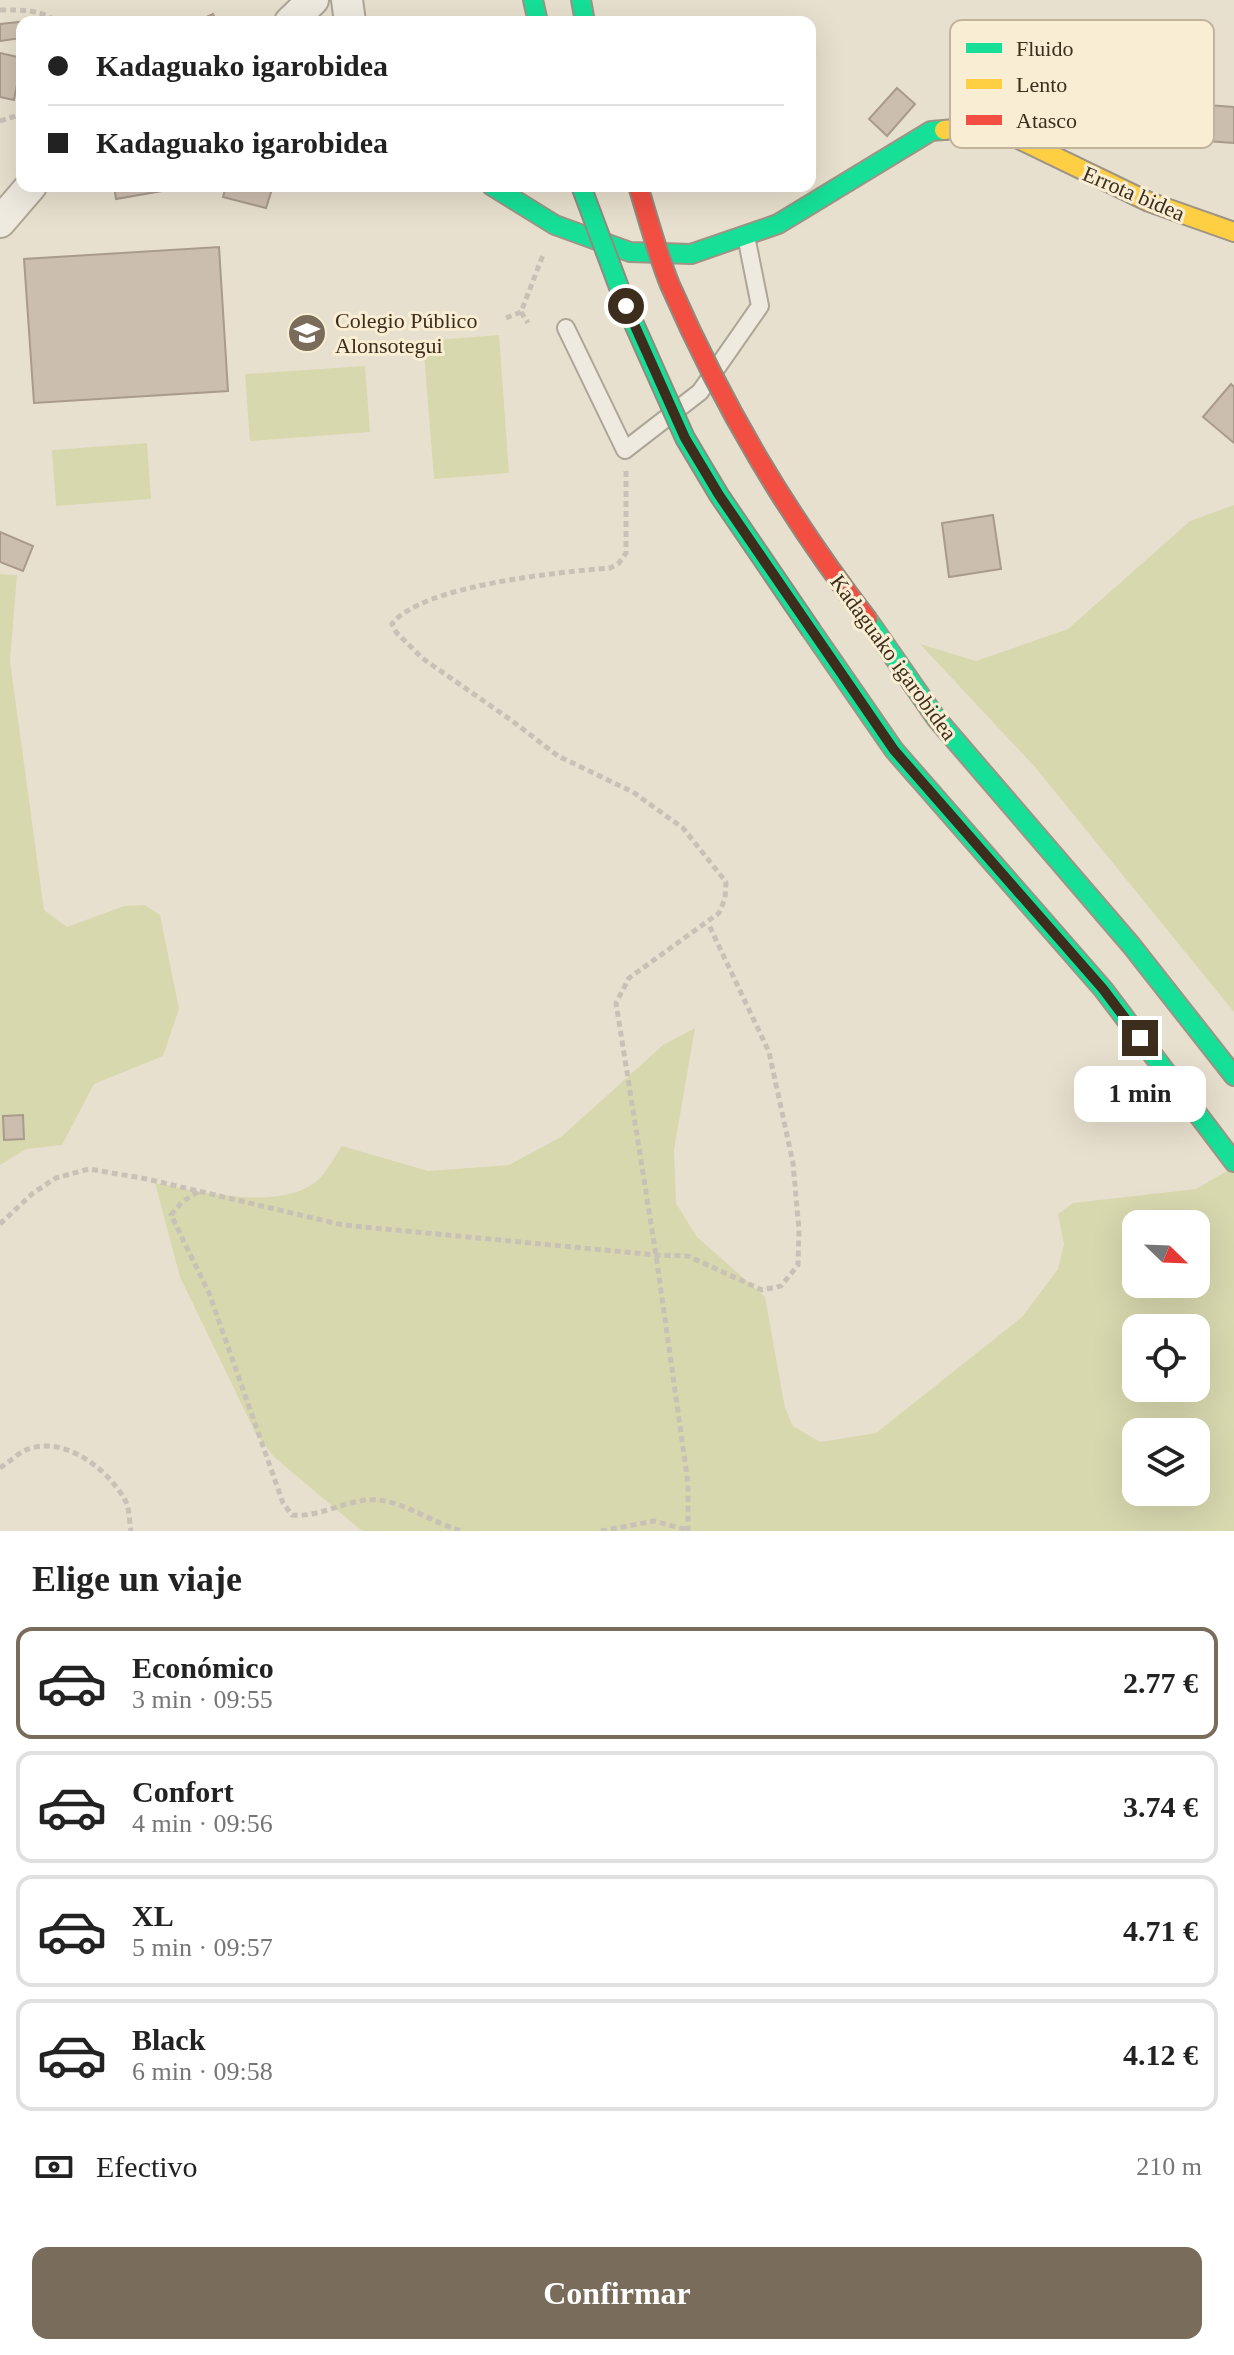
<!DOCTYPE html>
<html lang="es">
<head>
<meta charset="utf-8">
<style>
  body { margin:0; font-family:Georgia,serif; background:#f2f2f2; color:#222; height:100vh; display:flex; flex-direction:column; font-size:30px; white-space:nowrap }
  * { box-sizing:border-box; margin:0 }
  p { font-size:26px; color:#767676 }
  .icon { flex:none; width:44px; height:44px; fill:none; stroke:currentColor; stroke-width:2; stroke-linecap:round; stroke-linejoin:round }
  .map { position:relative; height:1531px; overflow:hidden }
  .drawer { display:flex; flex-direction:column; background:#fff; flex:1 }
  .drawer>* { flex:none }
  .banner { position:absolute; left:16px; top:16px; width:800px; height:176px; border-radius:16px; box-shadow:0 8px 32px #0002; display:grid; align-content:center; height:176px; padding:0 32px; background:#fff }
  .needle { width:52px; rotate:113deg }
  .controls { position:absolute; left:1122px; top:1210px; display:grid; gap:16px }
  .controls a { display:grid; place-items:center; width:88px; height:88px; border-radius:16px; background:#fff; box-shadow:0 8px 32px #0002; font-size:40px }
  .end { position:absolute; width:36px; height:36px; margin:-18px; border:10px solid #3d2d1d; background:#fff; box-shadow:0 0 0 4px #fff }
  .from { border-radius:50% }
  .bubble { position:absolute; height:56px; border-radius:16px; background:#fff; box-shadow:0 8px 32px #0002; font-size:26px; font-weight:700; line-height:56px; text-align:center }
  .banner b { display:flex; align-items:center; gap:28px; height:76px; font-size:30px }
  .banner b+b { border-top:2px solid #e0e0e0 }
  .banner i { width:20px; height:20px; background:#222 }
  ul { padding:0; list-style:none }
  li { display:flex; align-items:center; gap:24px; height:112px; margin:0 16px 12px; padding:0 16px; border:4px solid #e0e0e0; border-radius:16px }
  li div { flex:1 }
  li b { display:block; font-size:30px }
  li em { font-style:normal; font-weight:700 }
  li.on { border-color:#796c5b }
  li>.icon { width:72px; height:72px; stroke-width:1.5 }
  h2 { padding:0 32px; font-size:36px; line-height:96px }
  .pay { display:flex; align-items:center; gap:20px; height:88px; padding:0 32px; font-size:30px }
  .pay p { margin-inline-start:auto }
  .action { display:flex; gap:16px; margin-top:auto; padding:16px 32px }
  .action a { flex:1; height:92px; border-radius:16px; background:#796c5b; color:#fff; font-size:32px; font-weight:700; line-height:92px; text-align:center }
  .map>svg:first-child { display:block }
  .green { fill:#d8d8af; fill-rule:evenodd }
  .building { fill:#ccbeae; stroke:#a89b8d; stroke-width:2 }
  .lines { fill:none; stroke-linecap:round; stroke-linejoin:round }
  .lane-casing { stroke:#ada596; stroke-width:20 }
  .street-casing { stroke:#ada596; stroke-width:34 }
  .fast-casing { stroke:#9d9486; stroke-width:22 }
  .slow-casing { stroke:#9d9486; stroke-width:22 }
  .path { stroke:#c8c1b6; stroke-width:5; stroke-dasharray:6 4; stroke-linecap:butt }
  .lane { stroke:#efeae0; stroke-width:16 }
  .street { stroke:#efeae0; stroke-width:30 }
  .fast { stroke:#16e098; stroke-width:18 }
  .slow { stroke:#ffcf43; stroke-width:18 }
  .fast-bridge-casing { stroke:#928a7e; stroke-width:22; stroke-linecap:butt }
  .jam-bridge-casing { stroke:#928a7e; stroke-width:22; stroke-linecap:butt }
  .fast-bridge { stroke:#16e098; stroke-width:18 }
  .jam-bridge { stroke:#f24e42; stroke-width:18 }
  .route { stroke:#3d2d1d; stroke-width:10 }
  .labels { text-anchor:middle; stroke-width:6; stroke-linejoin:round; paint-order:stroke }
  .street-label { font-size:22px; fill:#3d2d1d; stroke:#f9eed3 }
  .poi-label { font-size:22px; fill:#3d2d1d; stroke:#f9eed3; text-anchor:start }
  .key { fill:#f9eed3; stroke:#c1b49c; stroke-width:2 }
  .key-label { font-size:22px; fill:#3d2d1d }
</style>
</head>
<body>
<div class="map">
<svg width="1234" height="1531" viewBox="0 0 1234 1531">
  <rect width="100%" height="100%" fill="#e8e0ce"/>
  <path class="green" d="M499 335 509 473 434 479 423 341Z
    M365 366 370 432 250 441 245 374Z
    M147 443 151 499 56 506 52 450Z
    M1234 505V1012L1034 766 920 644 976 661 1068 629 1190 521Z
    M0 574 17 575 10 661 44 910 67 927 124 906 145 905 160 915 179 1009 163 1056 94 1084 62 1145 26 1149 0 1165Z
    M695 1028 674 1150 676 1203 697 1237 765 1297 785 1408 793 1426 820 1442 876 1433 1022 1317 1058 1269 1064 1244 1058 1214 1073 1203 1196 1189 1234 1167V1531H362L274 1457 255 1432 180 1277 155 1183C199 1191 286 1214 321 1177 329 1168 335 1156 342 1146L428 1171 509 1165 561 1137 663 1045ZM1136 1224H1196V1284H1136ZM1136 1328H1196V1388H1136ZM1136 1432H1196V1492H1136Z"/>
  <path class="building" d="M213 14 217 22H195Z
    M37 20 22 22V38L0 41V24Z
    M0 53 22 58 14 100 0 97Z
    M897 88 915 104 887 136 869 119Z
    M1194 104 1234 107V143L1192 140Z
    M114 186H167L168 190 116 199Z
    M226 186H273L266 208 223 197Z
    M219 247 228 391 34 403 24 259Z
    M1231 384 1234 387V443L1203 417Z
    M993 515 1001 569 949 577 942 523Z
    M0 532 33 546 23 571 0 562Z
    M23 1115 24 1139 4 1140 3 1116Z"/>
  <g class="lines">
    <g class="lane-casing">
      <path id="lane" d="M566 328 625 450 700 392 760 306 746 236"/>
    </g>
    <g class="street-casing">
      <path id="street" d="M347 0 350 22
        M290 22 313 0
        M0 222 31 186"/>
    </g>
    <g class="fast-casing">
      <path id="fast" d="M533 0 538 22
        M581 0 585 22
        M492 186 555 225 630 252 691 254 778 224 931 131 944 130
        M868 620 936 718 1131 945 1234 1076
        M811 630 894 750 1103 989 1234 1162"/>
    </g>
    <g class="slow-casing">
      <path id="slow" d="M944 130 974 127 1004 132 1149 202 1234 232"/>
    </g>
    <path class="path" d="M0 10C22 10 39 9 58 22
      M0 121 22 114
      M521 312 528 323
      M506 318 521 312 543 255
      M626 471V553L619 563 610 568C561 572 421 585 392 624L396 632 422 658 511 720 558 756 633 792 683 828 726 882 725 898 719 913 629 978 616 1003 656 1255 688 1483V1531
      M198 1192 182 1202 171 1215 209 1293 283 1503 292 1515C322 1518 349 1497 379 1500 409 1504 434 1524 463 1531
      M0 1224 33 1193 56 1178 89 1169 147 1179 343 1225 656 1255 688 1256 762 1290 781 1286 798 1265 799 1230 793 1163 769 1052 708 923
      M0 1468C8 1463 17 1454 26 1450 63 1434 108 1469 125 1500 130 1509 129 1521 131 1531
      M601 1531 654 1521 688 1530"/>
    <use href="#lane" class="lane"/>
    <use href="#street" class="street"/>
    <use href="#fast" class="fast"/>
    <use href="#slow" class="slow"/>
    <g class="fast-bridge-casing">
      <path id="fast-bridge" d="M581 186 626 306 685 438 719 495 811 630"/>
    </g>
    <g class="jam-bridge-casing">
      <path id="jam-bridge" d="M638 186C648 218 657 253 670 285 724 408 786 513 868 620"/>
    </g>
    <use href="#fast-bridge" class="fast-bridge"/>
    <use href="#jam-bridge" class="jam-bridge"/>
  </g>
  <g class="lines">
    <path class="route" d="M626 306 685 438 719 495 894 750 1103 989 1140 1038"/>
  </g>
  <defs>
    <g id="school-disc" transform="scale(2)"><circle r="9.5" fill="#796c5b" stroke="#f9eed3"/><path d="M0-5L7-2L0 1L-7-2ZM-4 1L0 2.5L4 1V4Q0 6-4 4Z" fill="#fff"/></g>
  </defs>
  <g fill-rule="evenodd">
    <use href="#school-disc" x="307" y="333"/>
  </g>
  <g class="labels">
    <g class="street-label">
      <text transform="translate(1134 193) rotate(23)" y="8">Errota bidea</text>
      <text transform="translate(894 657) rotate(54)" y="8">Kadaguako igarobidea</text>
    </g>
    <g class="poi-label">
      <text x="335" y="328">Colegio Público<tspan x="335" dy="25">Alonsotegui</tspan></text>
    </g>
  </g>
  <rect x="950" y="20" width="264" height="128" rx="12" class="key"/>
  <rect x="966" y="43" width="36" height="10" fill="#16e098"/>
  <rect x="966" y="79" width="36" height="10" fill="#ffcf43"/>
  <rect x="966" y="115" width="36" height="10" fill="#f24e42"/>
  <g class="key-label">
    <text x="1016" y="56">Fluido</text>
    <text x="1016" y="92">Lento</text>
    <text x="1016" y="128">Atasco</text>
  </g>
</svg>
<div class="controls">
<a><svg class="needle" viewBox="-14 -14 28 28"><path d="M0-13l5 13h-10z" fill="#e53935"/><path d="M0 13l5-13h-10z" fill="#767676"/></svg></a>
<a><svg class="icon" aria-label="locate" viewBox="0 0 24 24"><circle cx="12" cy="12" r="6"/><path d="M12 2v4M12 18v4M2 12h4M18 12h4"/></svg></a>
<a><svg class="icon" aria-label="layers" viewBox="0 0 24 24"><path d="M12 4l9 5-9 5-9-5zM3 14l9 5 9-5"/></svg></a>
</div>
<i class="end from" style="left:626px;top:306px"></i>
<i class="end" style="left:1140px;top:1038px"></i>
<div class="bubble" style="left:1074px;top:1066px;width:132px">1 min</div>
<div class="banner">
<b><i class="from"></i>Kadaguako igarobidea</b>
<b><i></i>Kadaguako igarobidea</b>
</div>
</div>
<section class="drawer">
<h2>Elige un viaje</h2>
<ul>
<li class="on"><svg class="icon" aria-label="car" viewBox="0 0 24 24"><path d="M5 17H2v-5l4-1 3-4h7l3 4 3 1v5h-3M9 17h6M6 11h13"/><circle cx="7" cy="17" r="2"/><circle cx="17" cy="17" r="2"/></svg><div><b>Económico</b><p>3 min · 09:55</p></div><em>2.77 €</em></li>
<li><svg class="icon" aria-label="car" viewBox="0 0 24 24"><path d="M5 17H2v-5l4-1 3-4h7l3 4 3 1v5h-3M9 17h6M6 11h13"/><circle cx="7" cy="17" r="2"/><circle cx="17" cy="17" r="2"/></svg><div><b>Confort</b><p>4 min · 09:56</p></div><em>3.74 €</em></li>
<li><svg class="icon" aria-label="car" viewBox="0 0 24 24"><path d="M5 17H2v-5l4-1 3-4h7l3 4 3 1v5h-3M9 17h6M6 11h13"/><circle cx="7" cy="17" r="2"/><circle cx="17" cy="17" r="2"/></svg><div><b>XL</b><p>5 min · 09:57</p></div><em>4.71 €</em></li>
<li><svg class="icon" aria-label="car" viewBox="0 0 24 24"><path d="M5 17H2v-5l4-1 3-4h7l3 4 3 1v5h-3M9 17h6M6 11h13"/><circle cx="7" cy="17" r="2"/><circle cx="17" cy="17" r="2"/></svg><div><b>Black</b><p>6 min · 09:58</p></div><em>4.12 €</em></li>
</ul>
<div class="pay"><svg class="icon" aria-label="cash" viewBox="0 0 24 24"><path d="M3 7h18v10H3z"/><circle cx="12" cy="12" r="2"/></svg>Efectivo<p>210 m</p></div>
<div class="action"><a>Confirmar</a></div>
</section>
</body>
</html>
